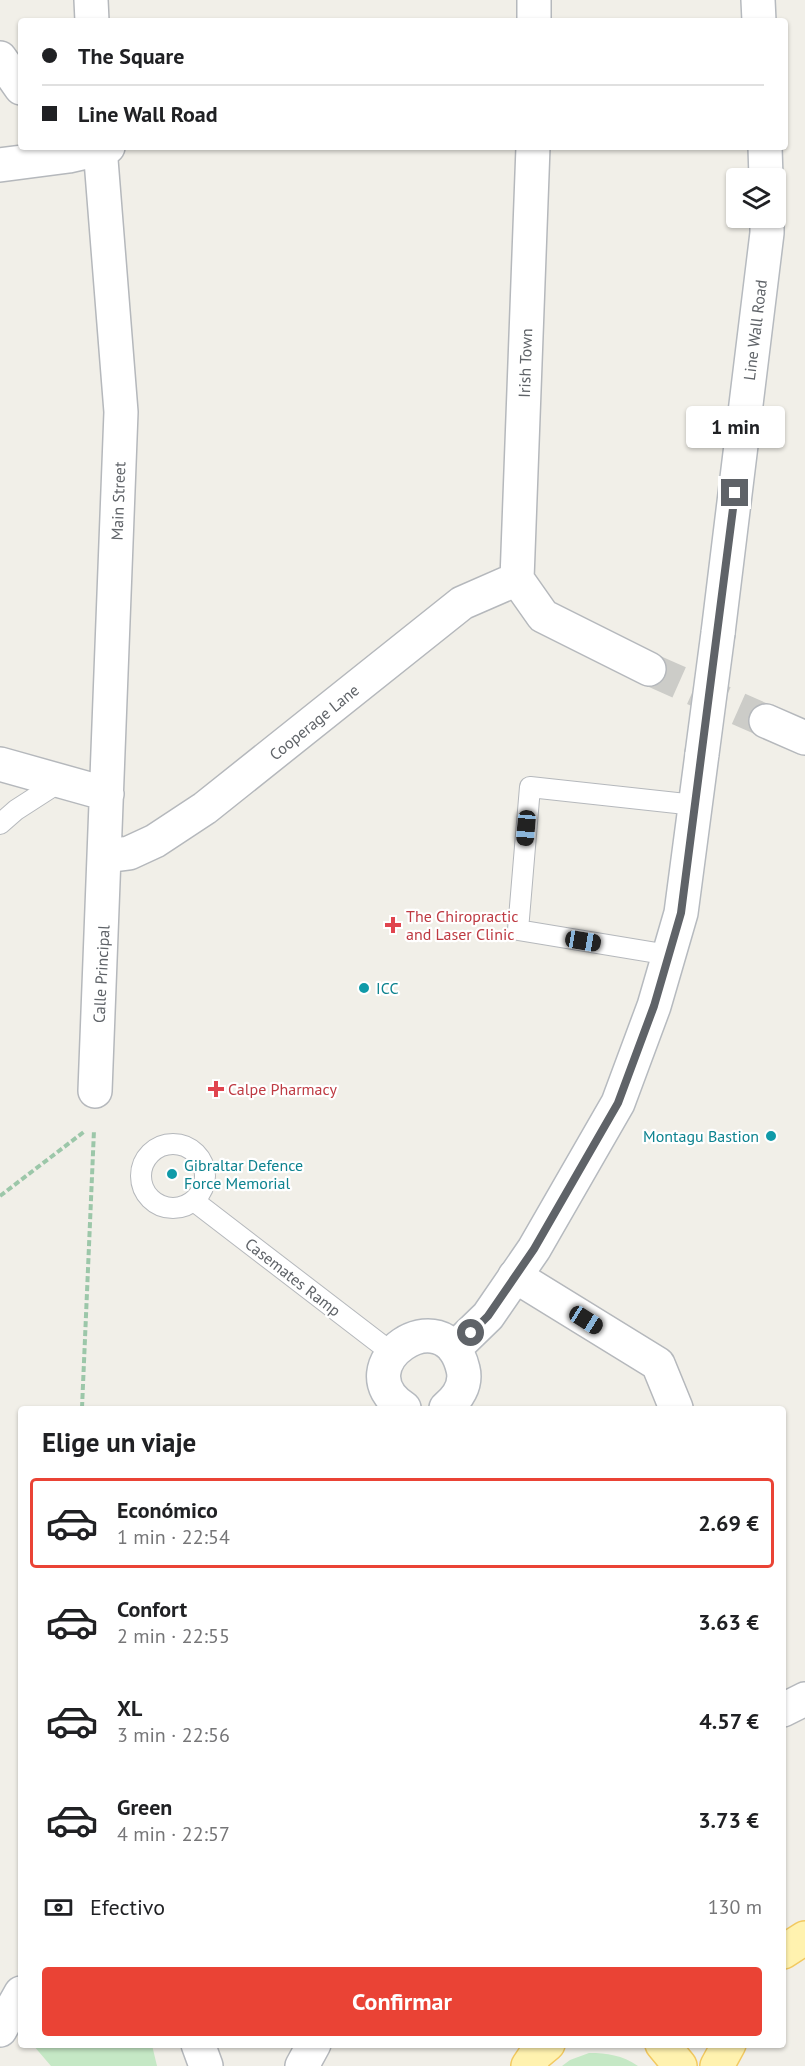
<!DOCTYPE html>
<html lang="es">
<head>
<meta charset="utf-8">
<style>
  body { margin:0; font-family:"PT Sans",sans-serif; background:#f2f2f2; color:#202124; height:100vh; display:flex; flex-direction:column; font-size:22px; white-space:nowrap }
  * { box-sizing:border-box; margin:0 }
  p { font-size:20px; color:#757577 }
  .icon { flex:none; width:33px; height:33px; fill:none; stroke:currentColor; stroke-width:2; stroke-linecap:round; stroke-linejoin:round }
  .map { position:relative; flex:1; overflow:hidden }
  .side { position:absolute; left:18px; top:1406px; width:768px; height:642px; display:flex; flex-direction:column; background:#fff; border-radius:6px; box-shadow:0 2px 4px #0004 }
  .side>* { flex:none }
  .hud { position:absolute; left:18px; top:18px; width:770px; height:132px; border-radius:6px; box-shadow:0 2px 4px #0004; display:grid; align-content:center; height:132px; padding:0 24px; background:#fff }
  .controls { position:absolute; left:726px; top:168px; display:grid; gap:12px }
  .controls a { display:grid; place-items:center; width:60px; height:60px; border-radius:6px; background:#fff; box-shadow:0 2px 4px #0004; font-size:30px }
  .end { position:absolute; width:27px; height:27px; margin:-14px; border:8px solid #5f6368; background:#fff; box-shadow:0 0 0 3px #fff }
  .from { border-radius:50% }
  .bubble { position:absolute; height:42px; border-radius:6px; background:#fff; box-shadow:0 2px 4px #0004; font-size:20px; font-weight:600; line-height:42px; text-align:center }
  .car { position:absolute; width:18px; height:36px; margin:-18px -9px; border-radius:8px; box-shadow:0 0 4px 2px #0007; background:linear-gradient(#222 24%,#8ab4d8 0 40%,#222 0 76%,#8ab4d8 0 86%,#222 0) }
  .hud b { display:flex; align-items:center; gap:21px; height:57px; font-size:22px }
  .hud b+b { border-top:2px solid #e0e0e0 }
  .hud i { width:15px; height:15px; background:#202124 }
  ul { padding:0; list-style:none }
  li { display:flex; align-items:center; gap:18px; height:90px; margin:0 12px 9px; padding:0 12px; border:3px solid transparent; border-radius:6px }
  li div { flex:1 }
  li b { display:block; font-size:22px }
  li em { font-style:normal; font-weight:600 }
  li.current { border-color:#ea4335 }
  li>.icon { width:54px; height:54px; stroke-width:1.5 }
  h2 { padding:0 24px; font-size:27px; line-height:72px }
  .pay { display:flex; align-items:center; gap:15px; height:66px; padding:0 24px; font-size:22px }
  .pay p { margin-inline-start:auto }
  .primary-button { display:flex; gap:12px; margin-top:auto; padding:12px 24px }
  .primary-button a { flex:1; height:69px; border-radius:6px; background:#ea4335; color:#fff; font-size:24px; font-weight:600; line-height:69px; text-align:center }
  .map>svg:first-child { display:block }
  .green { fill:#c5e8c5 }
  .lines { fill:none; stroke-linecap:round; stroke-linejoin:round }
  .street-tunnel { stroke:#ccccc8; stroke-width:33; stroke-dasharray:33 16; stroke-linecap:butt }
  .lane-casing { stroke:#b5b8bc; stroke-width:22 }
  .street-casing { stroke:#b5b8bc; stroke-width:36 }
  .secondary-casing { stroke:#b6babf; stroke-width:36 }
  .primary-casing { stroke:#f2c960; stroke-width:36 }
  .path { stroke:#9cc7a9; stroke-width:4; stroke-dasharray:6 3; stroke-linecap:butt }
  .lane { stroke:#fff; stroke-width:20 }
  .street { stroke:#fff; stroke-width:33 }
  .secondary { stroke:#fff; stroke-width:33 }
  .primary { stroke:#fff2af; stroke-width:33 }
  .secondary-bridge-casing { stroke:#b6babf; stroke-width:36; stroke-linecap:butt }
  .secondary-bridge { stroke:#fff; stroke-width:33 }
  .route { stroke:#5f6368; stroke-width:8 }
  .health-dot { fill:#e0444e; stroke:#fff; stroke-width:2 }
  .culture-dot { fill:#0f9aa8; stroke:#fff; stroke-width:2 }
  .labels { text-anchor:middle; stroke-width:4.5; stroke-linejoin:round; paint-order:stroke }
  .street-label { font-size:16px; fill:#5f6368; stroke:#fff }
  .health-label { font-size:16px; fill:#be3a42; stroke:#fff; text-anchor:start }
  .culture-label { font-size:16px; fill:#0d838f; stroke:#fff; text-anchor:start }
</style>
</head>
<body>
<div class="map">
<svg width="805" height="2066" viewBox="0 0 805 2066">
  <rect width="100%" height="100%" fill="#f1efe8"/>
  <path class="green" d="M33 2045H152L157 2066H51Z
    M589 2053C607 2053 622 2055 638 2066H562L570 2060Z"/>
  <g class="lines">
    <path class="street-tunnel" d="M649 669 766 721"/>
    <g class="lane-casing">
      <path id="lane" d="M0 824 16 810 61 781
        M669 955 518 930 530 787 695 805
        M141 1176a32 32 0 1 1 64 0a32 32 0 1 1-64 0Z
        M194 1201 392 1353"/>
    </g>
    <g class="street-casing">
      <path id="street" d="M91 0 92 21
        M534 0V21
        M0 58 21 88
        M0 165 69 156 108 147
        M517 579 533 147
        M517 579 543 616 649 669
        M766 721 805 738
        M0 764 107 794
        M106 856 129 853 155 841 205 808 462 603 517 579
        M95 1091 121 412 100 147
        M515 1276 658 1364 676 1408
        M783 1710 805 1699
        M198 2044 206 2066
        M302 2066 314 2044"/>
    </g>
    <g class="secondary-casing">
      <path id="secondary" d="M758 0 759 21
        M765 147 766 178
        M718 633 767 233V218
        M454 1349 488 1316 534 1249 618 1103 654 1006 681 913 702 754
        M404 1408C340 1366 445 1293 463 1369 467 1385 457 1399 446 1408
        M0 2030 21 1993"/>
    </g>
    <g class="primary-casing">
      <path id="primary" d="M783 1952 805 1938
        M662 2044 680 2066
        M528 2066 536 2054 548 2044
        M717 2066 729 2044"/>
    </g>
    <path class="path" d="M0 1196 85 1131
      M82 1408 94 1130"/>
    <use href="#lane" class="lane"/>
    <use href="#street" class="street"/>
    <use href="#secondary" class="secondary"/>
    <use href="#primary" class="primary"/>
    <g class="secondary-bridge-casing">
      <path id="secondary-bridge" d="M702 754 718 633"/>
    </g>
    <use href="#secondary-bridge" class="secondary-bridge"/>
  </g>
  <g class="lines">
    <path class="route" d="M471 1333 488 1316 534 1249 618 1103 654 1006 681 913 735 493"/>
  </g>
  <g class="health-dot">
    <path d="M390 916h6v6h6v6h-6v6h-6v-6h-6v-6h6z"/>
    <path d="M213 1080h6v6h6v6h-6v6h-6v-6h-6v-6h6z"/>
  </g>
  <g class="culture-dot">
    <circle cx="364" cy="988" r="6"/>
    <circle cx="771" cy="1136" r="6"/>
    <circle cx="172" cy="1174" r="6"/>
  </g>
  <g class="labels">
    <g class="street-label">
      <text transform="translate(755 330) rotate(-83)" y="6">Line Wall Road</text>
      <text transform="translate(525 363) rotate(-88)" y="6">Irish Town</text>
      <text transform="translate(118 501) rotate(-88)" y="6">Main Street</text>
      <text transform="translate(314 722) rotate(-39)" y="6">Cooperage Lane</text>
      <text transform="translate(101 974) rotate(-87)" y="6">Calle Principal</text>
      <text transform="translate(293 1277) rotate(38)" y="6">Casemates Ramp</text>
    </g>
    <g class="health-label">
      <text x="406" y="922">The Chiropractic<tspan x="406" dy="18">and Laser Clinic</tspan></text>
      <text x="228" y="1095">Calpe Pharmacy</text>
    </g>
    <g class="culture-label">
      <text x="376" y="994">ICC</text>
      <text x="759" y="1142" text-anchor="end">Montagu Bastion</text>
      <text x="184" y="1171">Gibraltar Defence<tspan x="184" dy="18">Force Memorial</tspan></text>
    </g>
  </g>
</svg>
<div class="controls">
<a><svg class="icon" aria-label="layers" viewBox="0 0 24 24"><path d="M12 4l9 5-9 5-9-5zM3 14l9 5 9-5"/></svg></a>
</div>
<i class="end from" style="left:471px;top:1333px"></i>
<i class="end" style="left:735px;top:493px"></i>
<div class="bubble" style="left:686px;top:406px;width:99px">1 min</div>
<i class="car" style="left:526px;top:828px;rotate:185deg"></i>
<i class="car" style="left:583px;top:941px;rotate:99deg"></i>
<i class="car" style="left:586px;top:1320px;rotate:122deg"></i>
<div class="hud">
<b><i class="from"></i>The Square</b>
<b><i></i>Line Wall Road</b>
</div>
<section class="side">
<h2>Elige un viaje</h2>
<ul>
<li class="current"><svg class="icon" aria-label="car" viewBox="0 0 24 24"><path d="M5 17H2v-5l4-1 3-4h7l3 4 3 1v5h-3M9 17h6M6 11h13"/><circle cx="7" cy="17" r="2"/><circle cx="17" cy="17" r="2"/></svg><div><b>Económico</b><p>1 min · 22:54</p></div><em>2.69 €</em></li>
<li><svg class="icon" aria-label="car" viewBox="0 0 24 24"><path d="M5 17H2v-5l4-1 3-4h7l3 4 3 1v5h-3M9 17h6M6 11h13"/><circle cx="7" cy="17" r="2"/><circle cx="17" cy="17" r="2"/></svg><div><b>Confort</b><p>2 min · 22:55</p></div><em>3.63 €</em></li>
<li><svg class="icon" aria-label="car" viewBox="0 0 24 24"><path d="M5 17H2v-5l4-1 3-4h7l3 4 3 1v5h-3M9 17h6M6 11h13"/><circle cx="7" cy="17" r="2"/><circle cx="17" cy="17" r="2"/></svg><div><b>XL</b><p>3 min · 22:56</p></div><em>4.57 €</em></li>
<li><svg class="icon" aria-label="car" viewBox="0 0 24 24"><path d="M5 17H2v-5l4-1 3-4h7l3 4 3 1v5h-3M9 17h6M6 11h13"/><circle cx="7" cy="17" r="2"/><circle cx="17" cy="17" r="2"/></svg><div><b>Green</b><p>4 min · 22:57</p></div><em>3.73 €</em></li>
</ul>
<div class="pay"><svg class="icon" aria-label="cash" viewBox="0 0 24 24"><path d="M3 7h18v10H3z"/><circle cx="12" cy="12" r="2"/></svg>Efectivo<p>130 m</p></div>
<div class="primary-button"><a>Confirmar</a></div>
</section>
</div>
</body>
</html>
